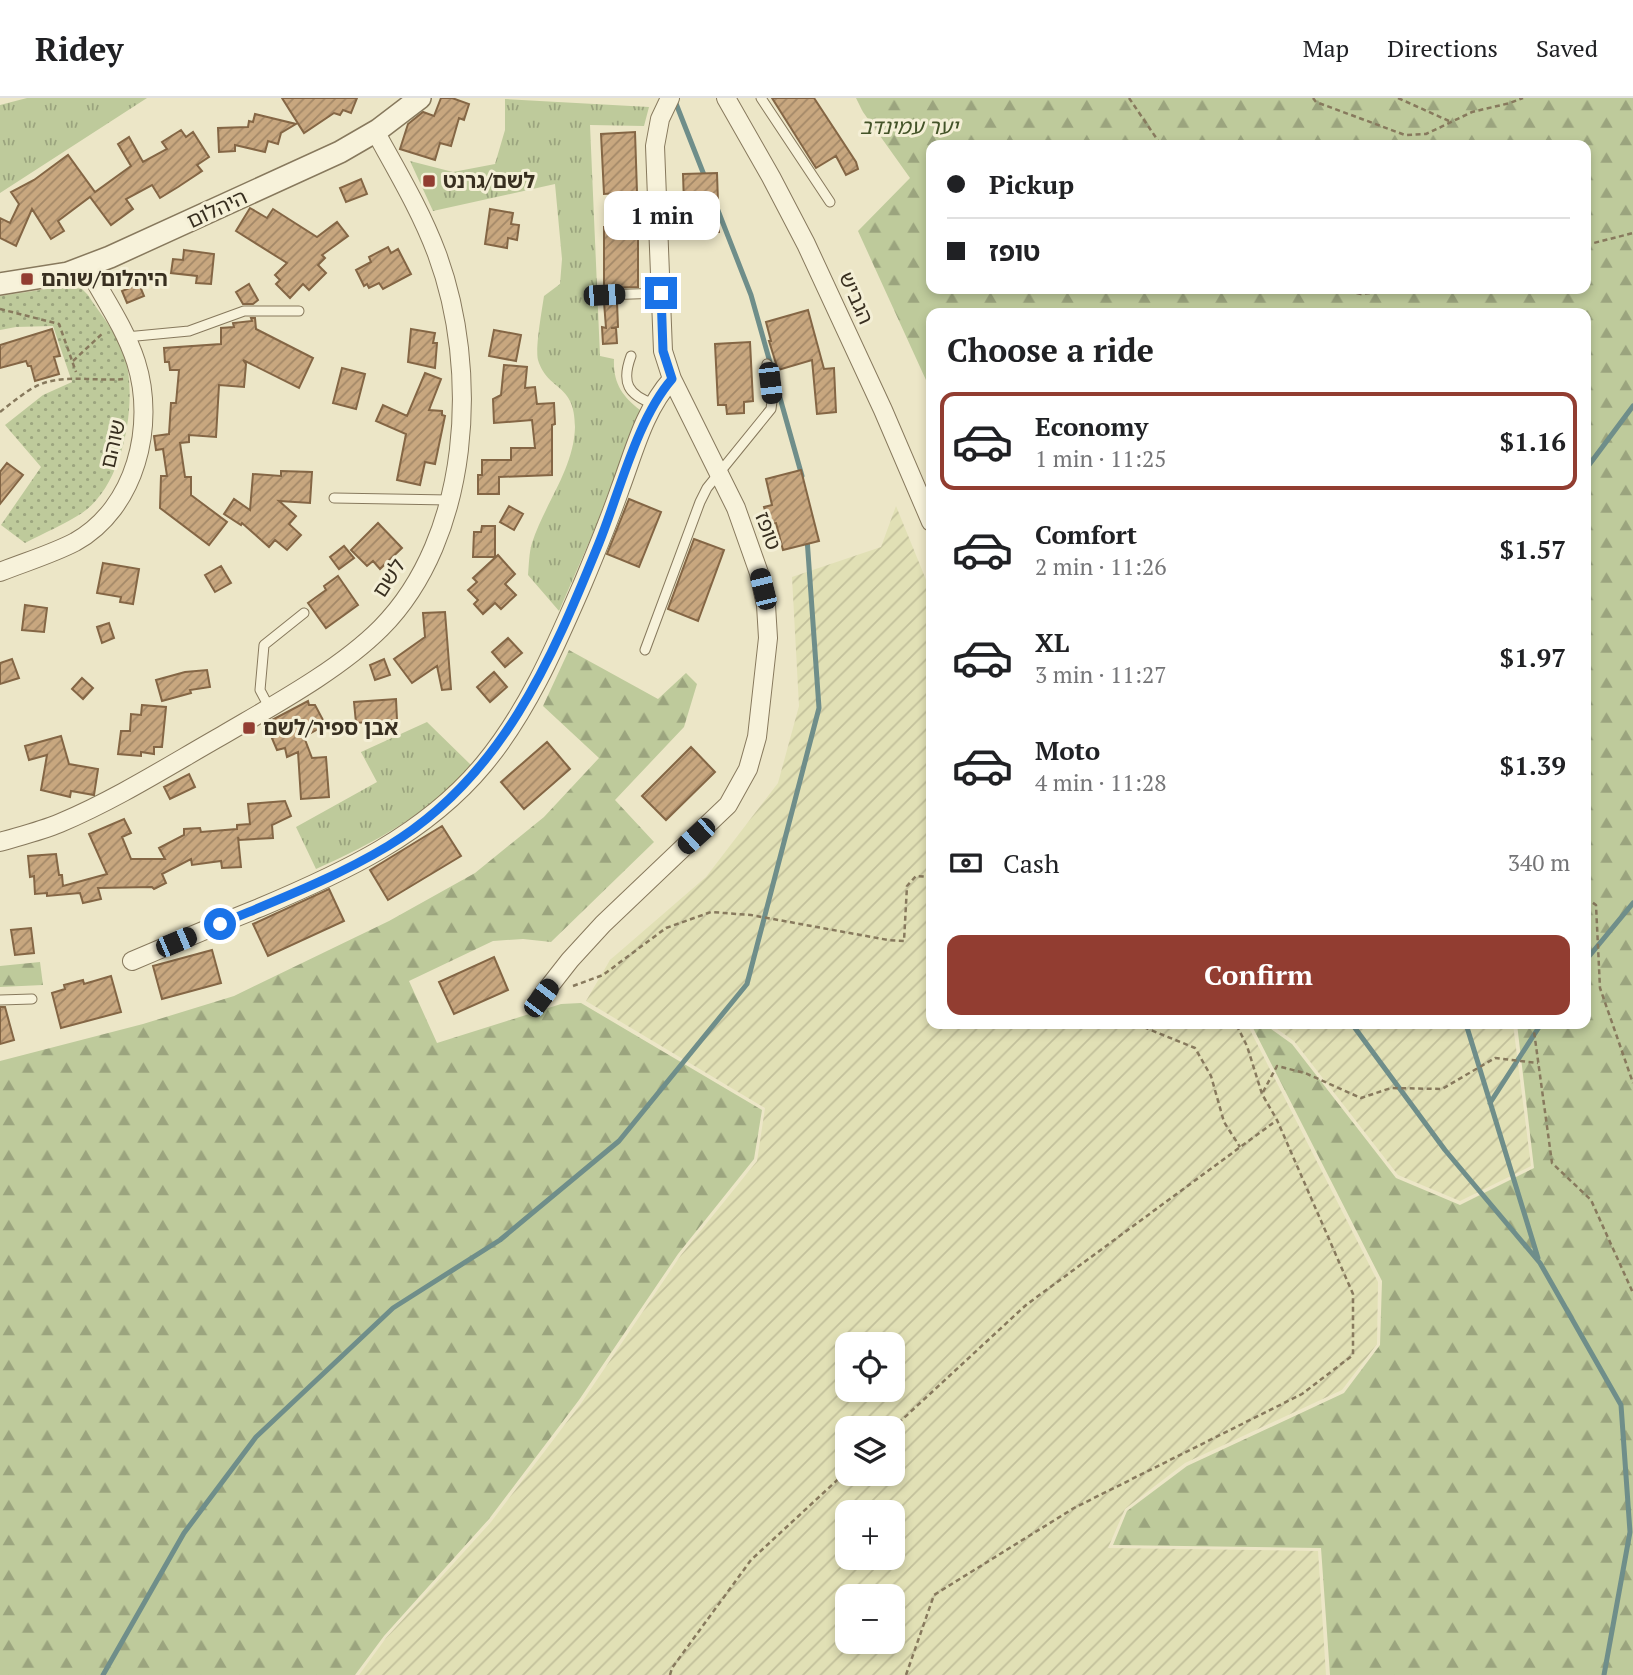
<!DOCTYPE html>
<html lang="en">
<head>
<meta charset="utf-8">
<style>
  body { margin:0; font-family:"PT Serif","Noto Sans Hebrew",serif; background:#f6f6f6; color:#202124; height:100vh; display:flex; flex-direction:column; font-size:26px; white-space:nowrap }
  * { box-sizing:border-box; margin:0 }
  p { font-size:23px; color:#757577 }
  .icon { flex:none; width:38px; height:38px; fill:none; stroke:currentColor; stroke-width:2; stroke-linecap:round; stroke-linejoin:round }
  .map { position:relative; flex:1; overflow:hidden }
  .side { position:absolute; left:926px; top:210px; width:665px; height:721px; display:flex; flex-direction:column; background:#fff; border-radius:14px; box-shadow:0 4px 10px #0003 }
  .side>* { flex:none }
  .top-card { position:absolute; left:926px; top:42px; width:665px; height:154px; border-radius:14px; box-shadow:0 4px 10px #0003; display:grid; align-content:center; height:154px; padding:0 21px; background:#fff }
  .buttons { position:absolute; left:835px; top:1234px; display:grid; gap:14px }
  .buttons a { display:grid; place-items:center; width:70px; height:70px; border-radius:14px; background:#fff; box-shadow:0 4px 10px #0003; font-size:35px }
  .end { position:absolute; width:32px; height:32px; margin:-16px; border:9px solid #1a73e8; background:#fff; box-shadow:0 0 0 4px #fff }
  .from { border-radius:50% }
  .bubble { position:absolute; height:49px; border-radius:14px; background:#fff; box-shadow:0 4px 10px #0003; font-size:23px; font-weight:700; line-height:49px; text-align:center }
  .car { position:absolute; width:21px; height:42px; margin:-21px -10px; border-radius:9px; box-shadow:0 0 5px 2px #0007; background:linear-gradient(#222 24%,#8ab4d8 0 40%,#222 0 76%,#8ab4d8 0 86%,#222 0) }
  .top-card b { display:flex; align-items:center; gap:24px; height:66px; font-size:26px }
  .top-card b+b { border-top:2px solid #e0e0e0 }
  .top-card i { width:18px; height:18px; background:#202124 }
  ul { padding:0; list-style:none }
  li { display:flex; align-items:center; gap:21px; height:98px; margin:0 14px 10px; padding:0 7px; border:4px solid transparent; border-radius:14px }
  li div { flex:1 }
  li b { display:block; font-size:26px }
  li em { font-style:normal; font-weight:700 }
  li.current { border-color:#923d31 }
  li>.icon { width:63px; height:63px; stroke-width:1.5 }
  h2 { padding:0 21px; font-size:32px; line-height:84px }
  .pay { display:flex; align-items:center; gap:18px; height:77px; padding:0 21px; font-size:26px }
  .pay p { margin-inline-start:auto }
  .cta { display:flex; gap:14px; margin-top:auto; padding:14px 21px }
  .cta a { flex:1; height:80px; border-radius:14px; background:#923d31; color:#fff; font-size:28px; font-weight:700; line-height:80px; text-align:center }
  header { display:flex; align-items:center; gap:42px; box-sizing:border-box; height:98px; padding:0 35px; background:#fff; border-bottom:2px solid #e0e0e0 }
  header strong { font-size:33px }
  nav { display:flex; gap:38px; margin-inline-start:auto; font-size:24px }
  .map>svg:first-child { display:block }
  .farmland { fill:url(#farmland-furrows); fill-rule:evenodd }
  .grass { fill:url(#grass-tufts) }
  .forest { fill:url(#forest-firs); fill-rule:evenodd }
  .park { fill:url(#park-dots) }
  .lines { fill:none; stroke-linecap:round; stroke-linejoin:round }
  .stream { stroke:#6f8e8a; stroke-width:5 }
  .building { fill:url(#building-hatch); stroke:#846645; stroke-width:2 }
  .service-casing { stroke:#87795d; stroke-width:11 }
  .minor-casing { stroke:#87795d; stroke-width:20 }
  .tertiary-casing { stroke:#87795d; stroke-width:24 }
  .path { stroke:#87795d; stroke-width:2.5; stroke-dasharray:5 3.5; stroke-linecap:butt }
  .service { stroke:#f7f2da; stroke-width:9 }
  .minor { stroke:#f7f2da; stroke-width:18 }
  .tertiary { stroke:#f7f2da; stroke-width:21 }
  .route { stroke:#1a73e8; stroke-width:9 }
  .poi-dot { fill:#923d31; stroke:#f4efd6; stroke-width:2.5 }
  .labels { text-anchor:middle; stroke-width:6; stroke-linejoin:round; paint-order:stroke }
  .park-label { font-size:21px; font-style:italic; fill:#435328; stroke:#f4efd6 }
  .poi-label { font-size:21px; font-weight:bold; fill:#382f20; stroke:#f4efd6; text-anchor:start }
  .street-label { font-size:21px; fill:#382f20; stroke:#f4efd6 }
</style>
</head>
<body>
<header>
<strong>Ridey</strong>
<nav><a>Map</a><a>Directions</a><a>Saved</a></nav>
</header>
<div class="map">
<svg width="1633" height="1577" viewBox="0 0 1633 1577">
  <defs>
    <pattern id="farmland-furrows" width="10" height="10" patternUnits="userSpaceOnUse" patternTransform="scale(1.75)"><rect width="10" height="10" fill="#e1e0b5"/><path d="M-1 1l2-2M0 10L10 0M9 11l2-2" fill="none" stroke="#c2c09b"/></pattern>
    <pattern id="grass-tufts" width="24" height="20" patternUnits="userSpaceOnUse" patternTransform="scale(1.75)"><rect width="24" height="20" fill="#beca9b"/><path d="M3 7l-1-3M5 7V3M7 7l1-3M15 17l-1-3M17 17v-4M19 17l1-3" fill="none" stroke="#9ba47e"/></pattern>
    <pattern id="forest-firs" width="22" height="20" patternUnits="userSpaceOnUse" patternTransform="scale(1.75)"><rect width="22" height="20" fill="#beca9b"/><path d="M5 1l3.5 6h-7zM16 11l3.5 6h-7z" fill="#9ba47e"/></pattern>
    <pattern id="park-dots" width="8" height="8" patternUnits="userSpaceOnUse" patternTransform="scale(1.75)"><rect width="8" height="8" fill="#beca9b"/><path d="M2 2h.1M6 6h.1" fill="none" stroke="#9ba47e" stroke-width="1.8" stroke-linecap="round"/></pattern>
    <pattern id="building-hatch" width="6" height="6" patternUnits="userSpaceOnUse" patternTransform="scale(1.75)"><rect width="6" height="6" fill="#c8a77f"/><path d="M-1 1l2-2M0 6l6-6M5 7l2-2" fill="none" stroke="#a38868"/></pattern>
  </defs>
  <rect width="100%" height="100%" fill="#ece6c7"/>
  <path class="farmland" d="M896 408 931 494V926H1247L1378 1184 1377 1246 1342 1292 1185 1365 1125 1411 1108 1450 1318 1453 1326 1577H359L386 1540 491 1424 582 1304 681 1157 757 1063 765 1010 586 903 610 862 706 779 778 685 799 608 792 479 881 449ZM847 1246H892V1292H847ZM847 1330H892V1376H847ZM847 1414H892V1460H847ZM847 1498H892V1544H847Z
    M1270 926H1513L1531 1068 1460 1103 1398 1077 1294 943Z"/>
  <path class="grass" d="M27 0H147L0 95V7Z
    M505 1 649 9 644 28 590 27 600 258 614 261C613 285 622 298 640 312L594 433 559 513 528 477C529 467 529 454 532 445 544 407 574 371 575 329 575 284 548 294 538 262 535 250 542 212 544 198L560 186 562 161 555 86 433 113 410 63 453 74 495 66 505 32Z
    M427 624 472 668C428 715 375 745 316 771L296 729 377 684 361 654Z"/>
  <path class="forest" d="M856 0H1633V1577H1330L1321 1450 1113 1447 1127 1413 1187 1368 1344 1295 1380 1247 1382 1183 1251 926H1264L1292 946 1396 1080 1460 1107 1534 1070 1517 926H1586V215H931V293L858 133 910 80 863 14ZM1586 47V191H931V47Z
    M569 552 658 601 686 575 697 586 684 629 615 702 654 744 551 844 523 841 493 843 409 883 437 945 561 906 581 905 762 1012 754 1061 678 1156 579 1302 489 1421 384 1538 355 1577H0V963L143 926 234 898 389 823 475 775 544 719 599 660 543 608Z
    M40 864 43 887 0 889V868Z"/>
  <path class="park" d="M67 188 82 191 88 197C100 216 117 235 124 256 139 301 124 387 82 415 65 426 44 435 25 445L1 427 41 369 5 327 43 297 72 284 53 228 16 229 0 232V198Z"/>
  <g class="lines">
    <path class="stream" d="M675 3 706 82
      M717 110 751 197 802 378
      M1586 371 1633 308
      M1586 862 1633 805
      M1352 926 1445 1052 1540 1165 1621 1307 1630 1434 1604 1577
      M1466 926 1538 1160
      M1490 1005 1541 926
      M103 1577 184 1435 256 1339 393 1210 500 1142 619 1043 747 886 819 610 807 440"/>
  </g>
  <path class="building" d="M282 0H357L351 15 343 12 340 17 334 15 304 35Z
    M441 0H452L469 6 464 22 459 20 451 48 440 45 435 62 400 51 408 26 423 14 434 18Z
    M772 0H814L856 64 858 71 846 77 836 58 816 70Z
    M255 16 296 26 281 35 278 46 268 43 265 54 235 47V53L219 54 218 30 248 29 249 23 253 24Z
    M181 32 186 39 193 34 209 59 197 67 202 73 178 89 160 100 152 87 126 101 133 111 111 127 90 99 58 123 64 133 51 141 32 111 16 148 0 140V120L10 125 19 106 11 94 34 82 68 57 95 94 131 68 118 46 129 39 143 64 167 51 162 44Z
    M635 34 637 94 604 96 601 36Z
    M717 75 719 134 685 135 683 76Z
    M361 81 367 96 346 104 340 90Z
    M250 110 267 120 273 111 317 139 337 124 348 138 322 157 325 160 318 167 326 175 309 192 303 186 290 200 276 186 280 182 275 177 287 165 236 133Z
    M490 111 513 115 511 126 519 127 517 142 508 140 507 150 485 146Z
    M604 129H638V189L604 190Z
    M388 149 391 155 398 151 411 176 383 191 379 185 369 190 367 186 364 188 356 172 371 164 369 159Z
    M184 152 214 156 211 186 196 185 197 178 171 175 173 161 183 162Z
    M139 186 144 198 127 205 122 193Z
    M249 186 258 202 253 206H243L236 194Z
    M604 204H617L618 229 611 230H616L617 245 603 246 602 229 606 230Z
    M808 212 824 271 834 270 836 314 817 316 812 262 778 272 769 243H771L766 224Z
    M251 220H255L256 231 313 260 299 290 243 262 246 266 244 289 219 287 216 339 189 337V344L180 345 185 379H191V397L227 424 209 447 160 410 161 378H167L163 351 156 352 154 338 169 336 171 305H176L179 272H170L169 264H165L164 250 221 246V230L234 229 233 225 252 223Z
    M52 231 60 258 54 259 59 276 35 283 31 268H28L26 263 0 270V247Z
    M411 231 435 235 433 245H437L435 270 408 264Z
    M494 232 521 237 516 263 489 258Z
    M750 244 753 303 744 304V315L727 316 726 307H718L715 246Z
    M504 267 527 269 525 290 535 289 537 306 554 305 555 326 552 327V377L499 379V396H478V377H482V362H511V350H535L532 322 494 325 493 301 501 297Z
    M342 270 365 276 356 311 333 305Z
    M425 275 441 281 429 312 442 313V317L445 318 435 366 425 364 420 387 397 382 406 336 376 323 383 307 407 318Z
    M7 365 23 377 0 406V374Z
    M801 372 819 443 783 452 776 425 769 426 764 409 772 407 766 381Z
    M281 373 312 374 310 405 279 403 296 418 289 426 301 437 287 452 275 442 269 449 242 425 241 427 224 416 234 401 250 412 253 376 281 378Z
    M629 401 661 414 639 469 607 456Z
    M509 408 523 416 514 432 500 424Z
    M378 425 402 450 380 471 373 463 367 468 351 452Z
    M482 428H495V459H473L474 434H481Z
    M694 441 724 452 698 523 668 511Z
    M344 448 354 460 339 471 330 459Z
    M498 457 515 476 505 486 516 497 501 511 495 505 483 516 474 506 478 502 468 492 477 484 473 480Z
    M103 465 139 471 133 506 120 504 121 499 97 495Z
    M221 468 231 485 215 494 205 477Z
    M338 478 358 507 326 530 308 505 326 492 324 488Z
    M25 507 47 510 44 534 22 532Z
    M445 514 451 591 442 592 437 568 412 585 394 561 425 539 423 515Z
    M109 525 114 540 102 545 97 529Z
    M508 540 522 555 505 569 492 554Z
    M12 561 19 580 0 586V565Z
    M384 561 390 577 375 582 370 567Z
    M207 572 210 589 190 592 191 595 162 603 156 582 185 574Z
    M494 574 507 589 490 604 477 589Z
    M82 580 93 590 83 601 72 591Z
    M396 601 397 622 356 625 354 604Z
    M308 603 309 607H315L323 622 317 625 320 630 304 639 312 660 326 659 329 699 301 701 298 654 287 659 285 650 277 652 271 638 276 636 270 623Z
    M142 607 166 609 162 649H154V656L141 654V658L118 656 121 633H130L131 616 141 617Z
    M61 638 69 666 98 671 94 697 71 693 70 699 41 692 47 657 29 662 25 648Z
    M547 644 570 671 524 711 501 684Z
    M691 649 715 674 666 722 642 698Z
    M189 676 195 689 170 701 164 689Z
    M285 703 291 718 272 727 273 740 239 742 238 739 241 769 222 770 221 763 192 767 191 761 162 776 166 785 154 791 152 789 98 790 101 801 83 805 80 795 47 798V795L35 796 34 778 30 779 28 758 56 756 59 777H62L63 788 107 776 89 736 124 721 131 735 122 739 131 761H165L159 750 184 737V731L200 730 201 734 237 731V727L250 726 248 706Z
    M442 728 461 758 388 802 370 772Z
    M329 791 344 823 268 858 253 826Z
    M31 830 34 855 15 857 11 832Z
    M212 852 221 885 162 901 153 868Z
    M494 859 508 892 454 916 439 884Z
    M111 878 121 914 61 930 52 895 65 891 64 887 83 882 84 886Z
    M0 909H5L14 942 0 946Z"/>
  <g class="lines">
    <g class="service-casing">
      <path id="service" d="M761 0 830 104
        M604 197 661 195
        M126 239 189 233 244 213H299
        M631 258C621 285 628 297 654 306
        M334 400 449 402
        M645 552 700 404 707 390 771 311 772 303 767 266
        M269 609 260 592 264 547 304 515
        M0 902 32 901"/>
    </g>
    <g class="minor-casing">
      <path id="minor" d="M726 0 771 79 806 146 883 312 931 424
        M0 474C25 464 52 456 75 444 136 410 156 327 136 264 125 230 104 200 87 169
        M0 744C20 738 41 733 60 725 117 701 170 667 223 637 274 607 339 572 381 530 471 439 480 272 437 156 421 113 397 73 375 33
        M132 863C174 845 216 827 259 810 342 775 425 737 484 666 528 613 556 547 583 485 596 454 609 423 620 391 634 354 644 312 672 281
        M541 899 570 862 603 826 728 707 748 671 757 639 768 540 766 507 759 475 736 410 672 281 663 253 655 48 660 21 670 0"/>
    </g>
    <g class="tertiary-casing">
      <path id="tertiary" d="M0 186 68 175 110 159 340 54 378 32 420 0"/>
    </g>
    <path class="path" d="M1129 0 1161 47
      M1313 0 1316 4 1405 37 1426 36 1472 14 1510 5 1523 0
      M1398 0 1449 23
      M1586 147 1633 135
      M1340 191 1361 196 1409 191
      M0 211 59 226 76 274
      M73 263 104 234
      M0 314C10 306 20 298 31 291 58 274 94 284 124 281
      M1586 800 1596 807 1600 890 1633 985
      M573 888 603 877 666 830 711 814 751 817 888 842 904 843 907 788 916 778 929 779 931 782
      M1136 926 1195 950 1211 978 1224 1024 1240 1049
      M1533 926 1552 1065 1591 1102 1633 1195
      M1263 994 1277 968 1305 975 1361 1000 1391 990 1442 991 1495 960 1538 965
      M892 1331 1026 1207 1277 1022
      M670 1577 672 1570 751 1462 847 1373
      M906 1577 934 1497 1074 1410 1302 1296 1353 1257V1196L1277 1022 1262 996 1247 948 1236 926"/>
    <use href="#service" class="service"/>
    <use href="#minor" class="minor"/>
    <use href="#tertiary" class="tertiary"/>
  </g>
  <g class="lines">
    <path class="route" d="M220 826C277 802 335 780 388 748 502 679 551 563 599 445 619 396 637 321 672 281L663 253 661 195"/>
  </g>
  <g class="poi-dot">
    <rect x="422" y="76" width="14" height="14" rx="3.5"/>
    <rect x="20" y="174" width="14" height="14" rx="3.5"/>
    <rect x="242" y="623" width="14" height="14" rx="3.5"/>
  </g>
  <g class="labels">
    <g class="park-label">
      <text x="909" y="36">יער עמינדב</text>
    </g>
    <g class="poi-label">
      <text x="443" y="90">לשם/גרנט</text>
      <text x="41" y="188">היהלום/שוהם</text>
      <text x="263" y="637">אבן ספיר/לשם</text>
    </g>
    <g class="street-label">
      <text transform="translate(217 111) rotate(-25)" y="7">היהלום</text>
      <text transform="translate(856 200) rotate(66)" y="7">הגביש</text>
      <text transform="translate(113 346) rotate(-77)" y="7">שוהם</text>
      <text transform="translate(768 433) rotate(70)" y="7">טופז</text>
      <text transform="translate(389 480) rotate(-57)" y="7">לשם</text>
    </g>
  </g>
</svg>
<div class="buttons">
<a><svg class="icon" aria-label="locate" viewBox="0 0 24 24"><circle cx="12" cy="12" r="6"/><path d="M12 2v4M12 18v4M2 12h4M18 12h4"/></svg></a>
<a><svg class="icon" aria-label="layers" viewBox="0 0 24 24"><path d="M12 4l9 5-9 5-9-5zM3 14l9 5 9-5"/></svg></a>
<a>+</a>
<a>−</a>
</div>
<i class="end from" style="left:220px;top:826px"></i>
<i class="end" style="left:661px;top:195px"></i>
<div class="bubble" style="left:604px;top:93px;width:116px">1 min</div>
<i class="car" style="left:604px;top:197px;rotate:87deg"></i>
<i class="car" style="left:770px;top:285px;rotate:173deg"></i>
<i class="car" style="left:763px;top:491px;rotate:346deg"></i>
<i class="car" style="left:696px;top:738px;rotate:228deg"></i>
<i class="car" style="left:176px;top:844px;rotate:67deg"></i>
<i class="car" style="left:541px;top:900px;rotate:37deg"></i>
<div class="top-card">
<b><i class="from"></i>Pickup</b>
<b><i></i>טופז</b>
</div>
<section class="side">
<h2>Choose a ride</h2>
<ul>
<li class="current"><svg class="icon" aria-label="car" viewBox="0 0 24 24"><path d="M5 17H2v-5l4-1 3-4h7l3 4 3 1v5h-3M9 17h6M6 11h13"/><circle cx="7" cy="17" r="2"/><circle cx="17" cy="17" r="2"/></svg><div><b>Economy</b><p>1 min · 11:25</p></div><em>$1.16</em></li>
<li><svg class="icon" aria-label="car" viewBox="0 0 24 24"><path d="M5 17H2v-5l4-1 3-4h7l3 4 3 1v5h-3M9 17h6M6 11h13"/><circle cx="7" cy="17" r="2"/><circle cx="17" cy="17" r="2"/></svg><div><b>Comfort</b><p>2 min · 11:26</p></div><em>$1.57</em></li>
<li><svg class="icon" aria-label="car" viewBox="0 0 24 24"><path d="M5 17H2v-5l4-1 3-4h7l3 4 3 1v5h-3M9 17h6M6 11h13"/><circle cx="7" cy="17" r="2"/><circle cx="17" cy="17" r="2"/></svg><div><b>XL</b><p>3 min · 11:27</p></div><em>$1.97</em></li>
<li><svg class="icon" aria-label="car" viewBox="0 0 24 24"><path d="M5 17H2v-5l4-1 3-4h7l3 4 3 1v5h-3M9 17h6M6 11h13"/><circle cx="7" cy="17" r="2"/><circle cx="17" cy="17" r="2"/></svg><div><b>Moto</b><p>4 min · 11:28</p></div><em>$1.39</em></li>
</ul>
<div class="pay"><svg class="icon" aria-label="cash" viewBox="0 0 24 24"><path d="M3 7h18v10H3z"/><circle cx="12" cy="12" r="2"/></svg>Cash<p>340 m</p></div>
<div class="cta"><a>Confirm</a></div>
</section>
</div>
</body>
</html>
